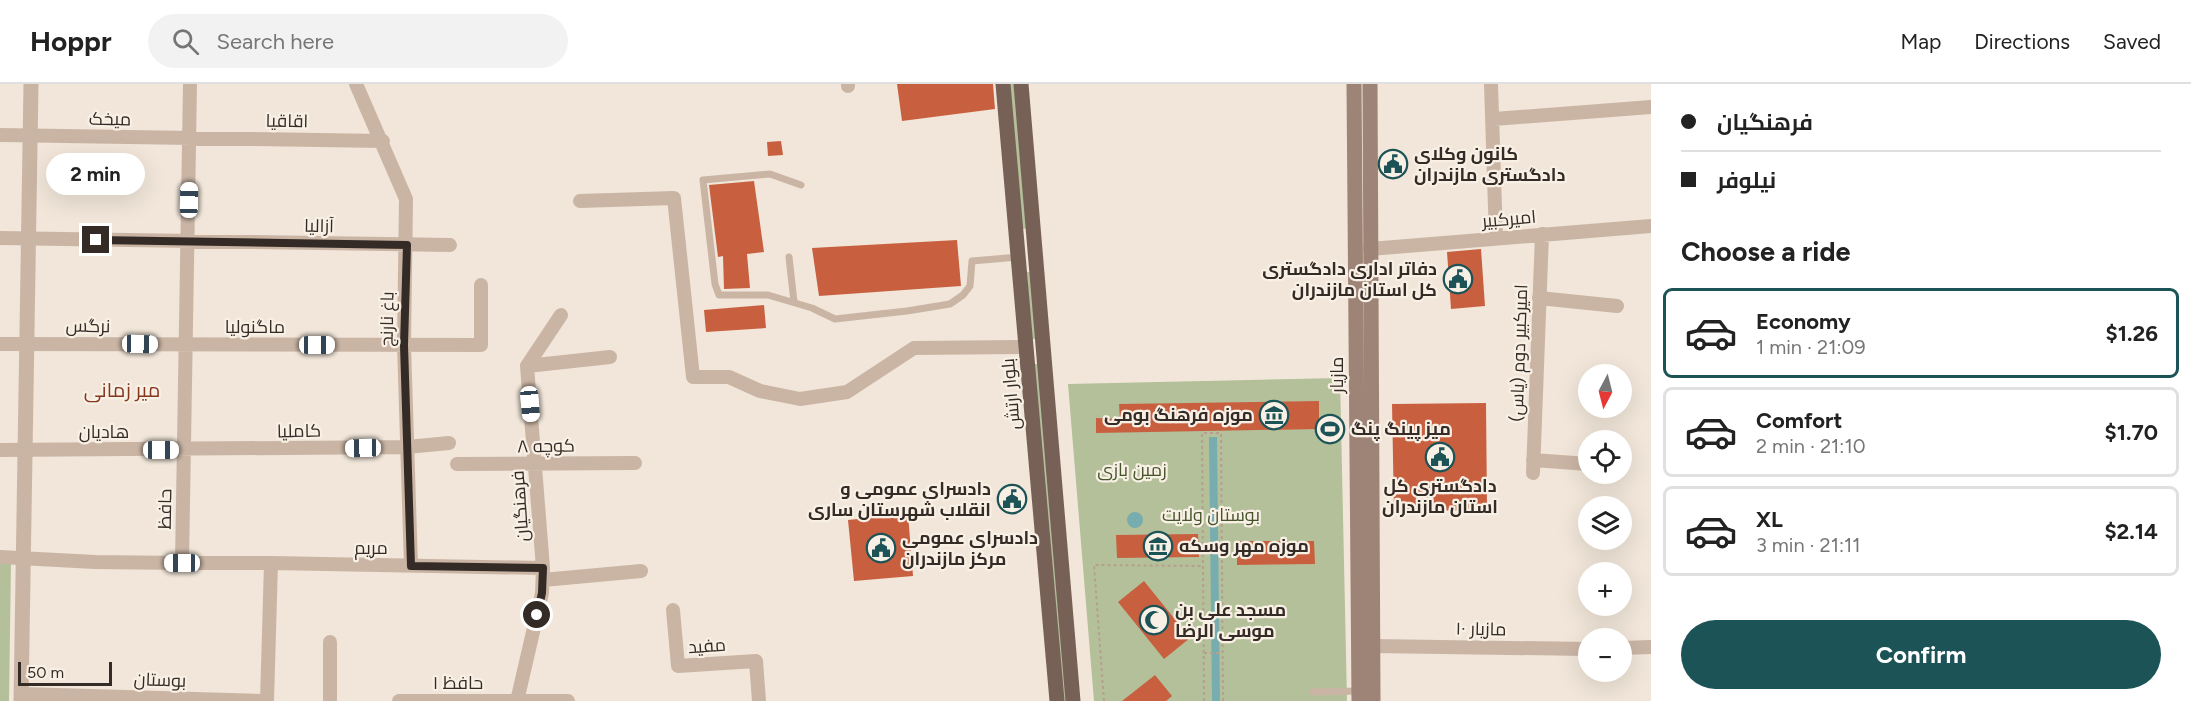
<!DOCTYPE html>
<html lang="en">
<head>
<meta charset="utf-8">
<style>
  body { margin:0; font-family:Figtree,Cairo,sans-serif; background:#f2f2f2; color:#222; height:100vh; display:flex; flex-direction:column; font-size:22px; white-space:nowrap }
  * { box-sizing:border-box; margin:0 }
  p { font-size:20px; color:#767676 }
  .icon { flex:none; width:33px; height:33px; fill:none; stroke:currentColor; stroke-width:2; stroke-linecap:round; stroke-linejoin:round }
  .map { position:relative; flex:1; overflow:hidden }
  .details { display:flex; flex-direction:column; background:#fff; width:540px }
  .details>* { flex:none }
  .banner { display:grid; align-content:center; height:132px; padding:0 30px; background:#fff }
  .needle { width:39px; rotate:187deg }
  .buttons { position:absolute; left:1578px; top:280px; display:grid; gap:12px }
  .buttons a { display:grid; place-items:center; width:54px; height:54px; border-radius:50%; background:#fff; box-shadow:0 6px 24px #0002; font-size:30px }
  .scale { position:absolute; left:18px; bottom:15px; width:94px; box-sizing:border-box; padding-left:6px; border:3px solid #352b26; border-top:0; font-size:16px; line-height:21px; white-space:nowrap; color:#352b26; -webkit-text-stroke:4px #f9f0e5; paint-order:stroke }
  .end { position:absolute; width:27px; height:27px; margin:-14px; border:8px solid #352b26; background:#fff; box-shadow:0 0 0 3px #fff }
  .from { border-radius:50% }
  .bubble { position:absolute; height:42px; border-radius:21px; background:#fff; box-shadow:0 6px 24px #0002; font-size:20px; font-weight:700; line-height:42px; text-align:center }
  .car { position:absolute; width:18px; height:36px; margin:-18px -9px; border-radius:8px; box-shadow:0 0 4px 2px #0007; background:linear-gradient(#fff 24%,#345 0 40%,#fff 0 76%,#345 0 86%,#fff 0) }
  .banner b { display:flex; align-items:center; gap:21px; height:57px; font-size:22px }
  .banner b+b { border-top:2px solid #e0e0e0 }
  .banner i { width:15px; height:15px; background:#222 }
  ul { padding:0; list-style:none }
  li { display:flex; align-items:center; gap:18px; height:90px; margin:0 12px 9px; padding:0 18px; border:3px solid #e0e0e0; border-radius:9px }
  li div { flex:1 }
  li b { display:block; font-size:22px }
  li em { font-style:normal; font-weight:700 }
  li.current { border-color:#1b5357 }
  li>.icon { width:54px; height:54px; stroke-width:1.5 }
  h2 { padding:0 30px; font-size:27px; line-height:72px }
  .action { display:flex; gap:12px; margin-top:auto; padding:12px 30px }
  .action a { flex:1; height:69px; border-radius:36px; background:#1b5357; color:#fff; font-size:24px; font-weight:700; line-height:69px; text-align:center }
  header { display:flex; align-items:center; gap:36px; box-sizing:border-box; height:84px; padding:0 30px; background:#fff; border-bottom:2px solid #e0e0e0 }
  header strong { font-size:28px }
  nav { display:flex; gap:33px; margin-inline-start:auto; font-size:21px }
  .search { width:420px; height:54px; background:#f2f2f2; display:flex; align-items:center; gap:15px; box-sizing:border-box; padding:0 21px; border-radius:33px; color:#767676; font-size:22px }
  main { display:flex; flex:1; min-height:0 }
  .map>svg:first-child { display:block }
  .green { fill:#b3c099 }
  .water { fill:#77adaf }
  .building { fill:#c86040 }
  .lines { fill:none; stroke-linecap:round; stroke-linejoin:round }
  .path { stroke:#b59f8f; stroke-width:2; stroke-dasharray:3 3; stroke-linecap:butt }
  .service { stroke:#cab5a5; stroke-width:7 }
  .minor { stroke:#cab5a5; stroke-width:14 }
  .tertiary { stroke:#cab5a5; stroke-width:15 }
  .secondary { stroke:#9d8476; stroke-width:15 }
  .primary { stroke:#776157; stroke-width:15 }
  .route { stroke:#352b26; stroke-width:8 }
  .labels { text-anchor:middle; stroke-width:4.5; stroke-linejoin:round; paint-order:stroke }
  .street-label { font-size:18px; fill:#352b26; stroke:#f9f0e5 }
  .poi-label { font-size:18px; font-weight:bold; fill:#352b26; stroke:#f9f0e5; text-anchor:start }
  .park-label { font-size:18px; fill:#44532a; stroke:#f9f0e5 }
  .neighbourhood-label { font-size:20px; fill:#85361e; stroke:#f9f0e5 }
</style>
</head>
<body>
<header>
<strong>Hoppr</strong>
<div class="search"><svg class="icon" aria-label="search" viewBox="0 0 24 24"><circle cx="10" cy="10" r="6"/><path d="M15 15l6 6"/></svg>Search here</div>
<nav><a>Map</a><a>Directions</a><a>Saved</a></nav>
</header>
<main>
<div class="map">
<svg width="1651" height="617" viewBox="0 0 1651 617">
  <rect width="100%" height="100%" fill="#f1e6d9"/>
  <path class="green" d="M1008 0H1016L1032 144 1021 145Z
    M1027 188 1034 189 1040 255H1031Z
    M1032 280H1042L1070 617H1062Z
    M1340 294 1347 617H1094L1068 300Z
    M11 478 9 617H0V479Z"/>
  <path class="water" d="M1209 353H1217L1220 617H1212Z
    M1127 436a8 8 0 1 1 16 0a8 8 0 1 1-16 0Z"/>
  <path class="building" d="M897 0H993L995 25 902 37Z
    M781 57 783 71 768 72 767 58Z
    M754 97 764 168 747 170 750 204 724 205 723 172 718 173 709 101Z
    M957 156 961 202 819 212 812 164Z
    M1481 165 1485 222 1451 225 1447 168Z
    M764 221 766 244 706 248 704 226Z
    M1319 317V345L1096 349V334L1120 335 1119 320Z
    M1486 319 1487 426 1394 427 1392 320Z
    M908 430 913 492 854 497 848 436Z
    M1198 450 1199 473 1117 474 1116 451Z
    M1237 457H1314L1315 480 1237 481Z
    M1144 497 1190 554 1164 575 1118 518Z
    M1155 591 1172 612 1166 617H1122Z"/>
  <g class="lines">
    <path class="path" d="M1204 569H1222
      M1104 617 1094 481 1203 482
      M1204 617 1202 349H1221L1223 617"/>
    <path class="service" d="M801 101 770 90 703 96 715 200 719 211H768L812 224 835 235 907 227 950 220 963 211 970 202 972 177 1019 173
      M789 173 794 218
      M1313 608 1359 607"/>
    <path class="minor" d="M190 0 182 479H271L267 617
      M356 0 406 115 404 261 411 482
      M848 0V2
      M1491 0 1496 154
      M1494 35 1651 23
      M0 51 383 57
      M580 117 674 114 693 293H729L760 307 800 315 847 308 914 264 1026 263
      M0 154 450 161
      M1370 165 1651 142
      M1539 214 1617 222
      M0 260 481 261V201
      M527 282 610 273
      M0 366 407 363 449 359
      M1533 376 1588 380
      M457 380 635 379
      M1533 389 1542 150
      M0 473 95 478 182 479
      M271 479 543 484
      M543 496 641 487
      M673 526 678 582 756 577 759 617
      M1373 562 1588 565
      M1622 564 1651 563
      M22 610 261 617
      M330 617V558
      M399 617H568
      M517 617 542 509 543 484 527 282 561 231"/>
    <path class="tertiary" d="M21 617 31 0"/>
    <path class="secondary" d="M1354 0 1359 617
      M1370 0 1373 617"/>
    <path class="primary" d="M1003 0 1057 617
      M1021 0 1073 617"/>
  </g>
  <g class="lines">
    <path class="route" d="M96 156 407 161 404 261 411 482 543 484 542 509 537 531"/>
  </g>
  <defs>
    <g id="civic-ring" transform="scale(1.5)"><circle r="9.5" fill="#f9f0e5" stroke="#1b5357" stroke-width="1.5"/><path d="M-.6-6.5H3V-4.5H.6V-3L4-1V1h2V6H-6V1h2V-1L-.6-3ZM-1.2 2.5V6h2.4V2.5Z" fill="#1b5357"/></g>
    <g id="museum-ring" transform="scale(1.5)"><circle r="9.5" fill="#f9f0e5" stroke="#1b5357" stroke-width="1.5"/><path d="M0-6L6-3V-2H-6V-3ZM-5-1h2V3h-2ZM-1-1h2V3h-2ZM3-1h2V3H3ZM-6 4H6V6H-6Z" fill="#1b5357"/></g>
    <g id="stadium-ring" transform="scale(1.5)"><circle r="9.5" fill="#f9f0e5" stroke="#1b5357" stroke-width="1.5"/><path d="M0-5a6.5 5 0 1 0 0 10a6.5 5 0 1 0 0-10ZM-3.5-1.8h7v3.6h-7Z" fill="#1b5357"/></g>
    <g id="mosque-ring" transform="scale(1.5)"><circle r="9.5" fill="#f9f0e5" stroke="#1b5357" stroke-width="1.5"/><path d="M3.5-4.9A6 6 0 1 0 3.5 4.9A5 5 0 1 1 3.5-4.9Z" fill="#1b5357"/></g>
  </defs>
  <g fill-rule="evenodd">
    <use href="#civic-ring" x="1393" y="80"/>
    <use href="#civic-ring" x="1458" y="195"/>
    <use href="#museum-ring" x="1274" y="331"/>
    <use href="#stadium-ring" x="1330" y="345"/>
    <use href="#civic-ring" x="1440" y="373"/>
    <use href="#civic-ring" x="1012" y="415"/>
    <use href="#museum-ring" x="1158" y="462"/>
    <use href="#civic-ring" x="881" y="464"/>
    <use href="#mosque-ring" x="1154" y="536"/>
  </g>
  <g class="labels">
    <g class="street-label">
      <text transform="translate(110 35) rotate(1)" y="6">میخک</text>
      <text transform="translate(287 37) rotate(1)" y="6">اقاقیا</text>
      <text transform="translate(1509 135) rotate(-5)" y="6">امیرکبیر</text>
      <text transform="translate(319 142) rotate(1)" y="6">آزالیا</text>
      <text transform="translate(387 235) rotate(-89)" y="6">باغ نارنج</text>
      <text transform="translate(88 242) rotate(1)" y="6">نرگس</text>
      <text x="255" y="249">ماگنولیا</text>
      <text transform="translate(1519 269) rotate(-88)" y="6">امیرکبیر دوم (یاس)</text>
      <text transform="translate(1337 291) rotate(-90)" y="6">مازیار</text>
      <text transform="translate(1011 310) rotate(-95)" y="6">بلوار ارتش</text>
      <text transform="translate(299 347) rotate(-1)" y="6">کاملیا</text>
      <text x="104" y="354">هادیان</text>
      <text transform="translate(546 362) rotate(-1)" y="6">کوچه ۸</text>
      <text transform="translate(520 422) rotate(-94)" y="6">فرهنگیان</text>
      <text transform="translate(165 425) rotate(-89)" y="6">حافظ</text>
      <text x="371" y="470">مریم</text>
      <text transform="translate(1481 545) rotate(1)" y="6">مازیار ١٠</text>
      <text transform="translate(707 562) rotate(-4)" y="6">مفید</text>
      <text transform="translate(160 596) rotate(2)" y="6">بوستان</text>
      <text x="458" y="605">حافظ ۱</text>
    </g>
    <g class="poi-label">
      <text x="1414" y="76">کانون وکلای<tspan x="1414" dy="21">دادگستری مازندران</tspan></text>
      <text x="1437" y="191" text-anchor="end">دفاتر اداری دادگستری<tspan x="1437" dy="21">کل استان مازندران</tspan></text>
      <text x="1253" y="337" text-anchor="end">موزه فرهنگ بومی</text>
      <text x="1351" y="351">میز پینگ پنگ</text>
      <text x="1440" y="408" text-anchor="middle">دادگستری کل<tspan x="1440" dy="21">استان مازندران</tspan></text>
      <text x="991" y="411" text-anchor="end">دادسرای عمومی و<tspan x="991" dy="21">انقلاب شهرستان ساری</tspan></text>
      <text x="902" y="460">دادسرای عمومی<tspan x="902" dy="21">مرکز مازندران</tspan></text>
      <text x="1179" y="468">موزه مهر وسکه</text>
      <text x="1175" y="532">مسجد علی بن<tspan x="1175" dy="21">موسی الرضا</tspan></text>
    </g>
    <g class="park-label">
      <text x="1132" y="392">زمین بازی</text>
      <text x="1211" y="437">بوستان ولایت</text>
    </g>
    <g class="neighbourhood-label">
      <text x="122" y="313">میر زمانی</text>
    </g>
  </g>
</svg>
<div class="buttons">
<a><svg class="needle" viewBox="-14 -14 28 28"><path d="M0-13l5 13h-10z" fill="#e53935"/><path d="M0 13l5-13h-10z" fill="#767676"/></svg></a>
<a><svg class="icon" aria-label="locate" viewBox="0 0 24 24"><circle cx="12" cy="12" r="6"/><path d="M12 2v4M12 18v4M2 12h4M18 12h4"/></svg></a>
<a><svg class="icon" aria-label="layers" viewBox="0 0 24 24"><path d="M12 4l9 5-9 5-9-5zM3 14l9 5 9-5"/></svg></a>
<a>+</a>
<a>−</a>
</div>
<div class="scale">50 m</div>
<i class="end from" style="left:537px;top:531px"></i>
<i class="end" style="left:96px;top:156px"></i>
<div class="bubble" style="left:46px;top:69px;width:99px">2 min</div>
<i class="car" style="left:189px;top:116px;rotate:1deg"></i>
<i class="car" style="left:140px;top:260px;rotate:91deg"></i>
<i class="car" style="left:317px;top:261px;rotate:90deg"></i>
<i class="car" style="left:530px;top:320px;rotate:175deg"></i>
<i class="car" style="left:363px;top:364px;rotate:269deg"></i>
<i class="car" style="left:161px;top:366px;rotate:90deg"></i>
<i class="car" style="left:182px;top:479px;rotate:270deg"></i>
</div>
<section class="details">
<div class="banner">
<b><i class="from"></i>فرهنگیان</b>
<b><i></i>نیلوفر</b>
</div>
<h2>Choose a ride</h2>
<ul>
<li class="current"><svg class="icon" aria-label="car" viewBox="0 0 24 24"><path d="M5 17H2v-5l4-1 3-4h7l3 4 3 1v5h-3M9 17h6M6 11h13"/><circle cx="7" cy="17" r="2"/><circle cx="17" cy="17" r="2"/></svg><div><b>Economy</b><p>1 min · 21:09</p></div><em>$1.26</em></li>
<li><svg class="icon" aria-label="car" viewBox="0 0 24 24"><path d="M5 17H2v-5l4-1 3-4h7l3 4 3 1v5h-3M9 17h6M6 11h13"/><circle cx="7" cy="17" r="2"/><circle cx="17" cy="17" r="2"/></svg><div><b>Comfort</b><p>2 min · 21:10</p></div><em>$1.70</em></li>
<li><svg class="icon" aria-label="car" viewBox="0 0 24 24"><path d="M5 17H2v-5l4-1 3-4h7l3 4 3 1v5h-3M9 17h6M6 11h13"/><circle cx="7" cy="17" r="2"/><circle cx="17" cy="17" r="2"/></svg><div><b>XL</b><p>3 min · 21:11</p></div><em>$2.14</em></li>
</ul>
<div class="action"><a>Confirm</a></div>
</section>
</main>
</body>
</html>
